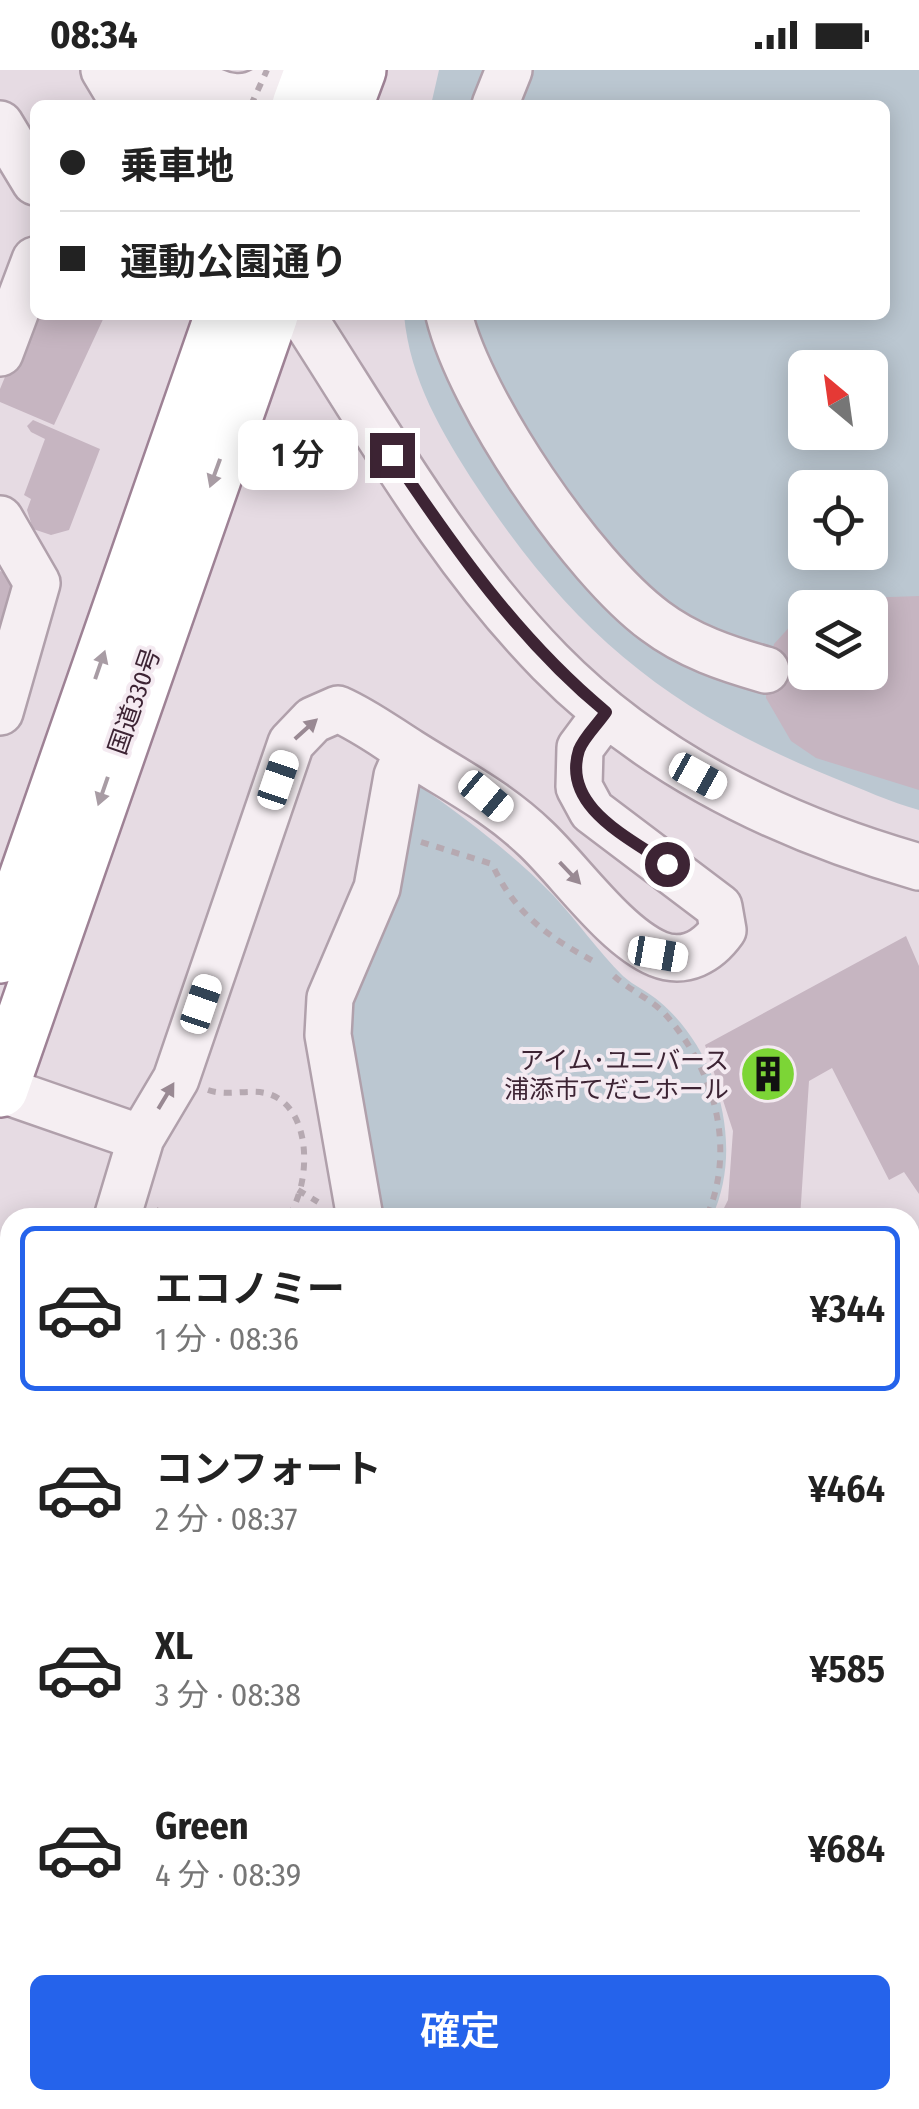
<!DOCTYPE html>
<html lang="ja">
<head>
<meta charset="utf-8">
<style>
  body { margin:0; font-family:"Fira Sans Condensed","Noto Sans JP",sans-serif; background:#f2f2f2; color:#222; height:100vh; display:flex; flex-direction:column; font-size:38px; white-space:nowrap }
  * { box-sizing:border-box; margin:0 }
  p { font-size:32px; color:#767676 }
  .icon { flex:none; width:55px; height:55px; fill:none; stroke:currentColor; stroke-width:2; stroke-linecap:round; stroke-linejoin:round }
  .map { position:relative; flex:1; overflow:hidden }
  .sheet { position:absolute; left:0px; top:1138px; width:920px; height:902px; display:flex; flex-direction:column; background:#fff; border-radius:30px 30px 0 0; box-shadow:0 5px 25px #0003 }
  .sheet>* { flex:none }
  .hud { position:absolute; left:30px; top:30px; width:860px; height:220px; border-radius:15px; box-shadow:0 5px 25px #0003; display:grid; align-content:center; height:220px; padding:0 30px; background:#fff }
  .needle { width:65px; rotate:331deg }
  .buttons { position:absolute; left:788px; top:280px; display:grid; gap:20px }
  .buttons a { display:grid; place-items:center; width:100px; height:100px; border-radius:15px; background:#fff; box-shadow:0 5px 25px #0003; font-size:50px }
  .end { position:absolute; width:45px; height:45px; margin:-22px; border:12px solid #3d2434; background:#fff; box-shadow:0 0 0 5px #fff }
  .from { border-radius:50% }
  .bubble { position:absolute; height:70px; border-radius:15px; background:#fff; box-shadow:0 5px 25px #0003; font-size:32px; font-weight:600; line-height:70px; text-align:center }
  .car { position:absolute; width:30px; height:60px; margin:-30px -15px; border-radius:12px; box-shadow:0 0 8px 2px #0007; background:linear-gradient(#fff 24%,#345 0 40%,#fff 0 76%,#345 0 86%,#fff 0) }
  .hud b { display:flex; align-items:center; gap:35px; height:95px; font-size:38px }
  .hud b+b { border-top:2px solid #e0e0e0 }
  .hud i { width:25px; height:25px; background:#222 }
  ul { padding:18px 0 0; list-style:none }
  li { display:flex; align-items:center; gap:30px; height:165px; margin:0 20px 15px; padding:0 10px; border:5px solid transparent; border-radius:15px }
  li div { flex:1 }
  li b { display:block; font-size:38px }
  li em { font-style:normal; font-weight:600 }
  li.on { border-color:#2563eb }
  li>.icon { width:90px; height:90px; stroke-width:1.5 }
  .button { display:flex; gap:20px; margin-top:auto; padding:20px 30px }
  .button a { flex:1; height:115px; border-radius:15px; background:#2563eb; color:#fff; font-size:40px; font-weight:600; line-height:115px; text-align:center }
  .status { display:flex; justify-content:space-between; align-items:center; height:70px; padding:0 50px; background:#fff; direction:ltr }
  .status svg { height:28px; fill:currentColor }
  .map>svg:first-child { display:block }
  .green { fill:#bbc7d1; fill-rule:evenodd }
  .building { fill:#c6b5c1 }
  .lines { fill:none; stroke-linecap:round; stroke-linejoin:round }
  .minor-casing { stroke:#b0a0ab; stroke-width:50 }
  .highway-casing { stroke:#9e8295; stroke-width:60 }
  .path { stroke:#b6a9b1; stroke-width:6; stroke-dasharray:8 8; stroke-linecap:butt }
  .minor { stroke:#f5eef2; stroke-width:45 }
  .highway { stroke:#fff; stroke-width:55 }
  .path-bridge { stroke:#b6a9b1; stroke-width:6; stroke-dasharray:8 8; stroke-linecap:butt }
  .oneway { fill:#a89ca4 }
  .oneway2 { fill:#998993 }
  .route { stroke:#3d2434; stroke-width:12 }
  .labels { text-anchor:middle; stroke-width:8; stroke-linejoin:round; paint-order:stroke }
  .street-label { font-size:25px; fill:#3d2434; stroke:#f4eaf1 }
  .poi-label { font-size:25px; fill:#3d2434; stroke:#f4eaf1; text-anchor:end }
</style>
</head>
<body>
<div class="status"><b>08:34</b><svg viewBox="0 0 49 12"><path d="M0 12V9h3v3zM5 12V6h3v6zM10 12V3h3v9zM15 12V0h3v12zM26 1h20v11H26zM47 4h2v5h-2z"/></svg></div>
<div class="map">
<svg width="919" height="2039" viewBox="0 0 919 2039">
  <rect width="100%" height="100%" fill="#e6dbe3"/>
  <path class="green" d="M439 0H919V740C890 732 862 719 834 708 670 642 575 565 477 417 442 363 410 310 404 245H885V35H431ZM805 298H870V362H805ZM805 418H870V482H805ZM805 538H870V602H805Z
    M417 714C465 748 512 783 553 825 577 851 598 881 623 906 634 916 649 922 660 932 720 983 744 1078 712 1147H374L348 1004 347 911Z
    M919 1544V1858L910 1860V1545Z"/>
  <path class="building" d="M35 234V245H105L54 355 0 332V319Z
    M33 350 100 379 69 460 51 465 33 459 27 440 31 429 24 425 45 369 31 362 27 356Z
    M0 501 21 509 0 560Z
    M919 526V720L816 688 791 671 766 628V600L774 574 805 540V602H870V538L809 536 835 529Z
    M906 866 919 896V1124L904 1102 889 1110 832 998 809 1011 800 1148H719L728 1130 733 1061 705 975Z
    M910 1229 919 1232V1455L910 1452Z
    M10 1955V2003L0 2004V1956Z
    M123 2030H182L184 2039H125Z
    M201 2030H236V2031L205 2039Z
    M308 2030H347L349 2039H310Z
    M440 2030H497L498 2039H441Z
    M517 2030H550L551 2039H518Z
    M555 2030H596L597 2039H555Z
    M662 2030H784V2039H662Z
    M51 2032V2039H16V2037Z"/>
  <g class="lines">
    <g class="minor-casing">
      <path id="minor" d="M104 0 125 35
        M144 0 166 35
        M185 0C216 32 256 39 285 0
        M495 35 509 0
        M0 54 35 112
        M302 245C379 364 450 490 550 592 650 694 782 758 919 797
        M449 245C471 334 582 497 655 551 688 576 727 589 766 600
        M0 283 35 190
        M0 449 37 513 0 642
        M0 1019 141 1068
        M117 1148 141 1068 176 1009 291 673 313 650 338 639C365 651 386 667 410 682 454 710 498 732 536 769 570 801 615 866 658 884 685 895 708 881 723 860L719 837 592 741 579 717 580 678 606 643
        M360 1148 328 965 330 928 377 818 397 706 408 681
        M0 1482 10 1457
        M910 1521H919
        M0 1598 10 1603
        M286 2030 289 2039
        M842 2030 849 2039"/>
    </g>
    <g class="highway-casing">
      <path id="highway" d="M300 35 313 0
        M345 35 358 0
        M0 885 223 245
        M0 1019 270 245"/>
    </g>
    <path class="path" d="M421 772 492 794C515 844 549 868 597 893
      M614 906C629 920 651 929 665 944 715 1000 737 1079 706 1148
      M208 1020C229 1027 250 1018 269 1024 314 1039 311 1117 287 1148
      M298 1120 318 1132
      M156 1140 174 1148"/>
    <use href="#minor" class="minor"/>
    <use href="#highway" class="highway"/>
    <path class="path-bridge" d="M251 35 267 0"/>
  </g>
  <defs><path id="oneway-solid" d="M-6-.8H1V-3.2L6.5 0L1 3.2V.8H-6Z" transform="scale(2.5)"/></defs>
  <g class="oneway">
    <use href="#oneway-solid" transform="translate(215 403) rotate(110)"/>
    <use href="#oneway-solid" transform="translate(100 595) rotate(-71)"/>
    <use href="#oneway-solid" transform="translate(103 721) rotate(109)"/>
  </g>
  <g class="oneway2">
    <use href="#oneway-solid" transform="translate(306 659) rotate(-42)"/>
    <use href="#oneway-solid" transform="translate(570 803) rotate(46)"/>
    <use href="#oneway-solid" transform="translate(166 1026) rotate(-59)"/>
  </g>
  <g class="lines">
    <path class="route" d="M392 385C455 479 519 570 606 642 598 654 584 667 579 680 561 737 630 768 667 794"/>
  </g>
  <defs>
    <g id="building-disc" transform="scale(2.875)"><circle r="9.5" fill="#7cd536" stroke="#f4eaf1"/><path d="M-4-6H4V6H1V3H-1V6H-4ZM-2.5-4.3h1.7v1.8h-1.7ZM.8-4.3h1.7v1.8H.8ZM-2.5-1h1.7V.8h-1.7ZM.8-1h1.7V.8H.8Z" fill="#111"/></g>
  </defs>
  <g fill-rule="evenodd">
    <use href="#building-disc" x="768" y="1004"/>
  </g>
  <g class="labels">
    <g class="street-label">
      <text transform="translate(134 631) rotate(-71)" y="9">国道330号</text>
    </g>
    <g class="poi-label">
      <text x="729" y="999">アイム･ユニバース<tspan x="729" dy="29">浦添市てだこホール</tspan></text>
    </g>
  </g>
</svg>
<div class="buttons">
<a><svg class="needle" viewBox="-14 -14 28 28"><path d="M0-13l5 13h-10z" fill="#e53935"/><path d="M0 13l5-13h-10z" fill="#767676"/></svg></a>
<a><svg class="icon" aria-label="locate" viewBox="0 0 24 24"><circle cx="12" cy="12" r="6"/><path d="M12 2v4M12 18v4M2 12h4M18 12h4"/></svg></a>
<a><svg class="icon" aria-label="layers" viewBox="0 0 24 24"><path d="M12 4l9 5-9 5-9-5zM3 14l9 5 9-5"/></svg></a>
</div>
<i class="end from" style="left:667px;top:794px"></i>
<i class="end" style="left:392px;top:385px"></i>
<div class="bubble" style="left:238px;top:350px;width:120px">1 分</div>
<i class="car" style="left:698px;top:706px;rotate:119deg"></i>
<i class="car" style="left:278px;top:710px;rotate:19deg"></i>
<i class="car" style="left:486px;top:726px;rotate:130deg"></i>
<i class="car" style="left:658px;top:884px;rotate:100deg"></i>
<i class="car" style="left:201px;top:934px;rotate:19deg"></i>
<div class="hud">
<b><i class="from"></i>乗車地</b>
<b><i></i>運動公園通り</b>
</div>
<section class="sheet">
<ul>
<li class="on"><svg class="icon" aria-label="car" viewBox="0 0 24 24"><path d="M5 17H2v-5l4-1 3-4h7l3 4 3 1v5h-3M9 17h6M6 11h13"/><circle cx="7" cy="17" r="2"/><circle cx="17" cy="17" r="2"/></svg><div><b>エコノミー</b><p>1 分 · 08:36</p></div><em>¥344</em></li>
<li><svg class="icon" aria-label="car" viewBox="0 0 24 24"><path d="M5 17H2v-5l4-1 3-4h7l3 4 3 1v5h-3M9 17h6M6 11h13"/><circle cx="7" cy="17" r="2"/><circle cx="17" cy="17" r="2"/></svg><div><b>コンフォート</b><p>2 分 · 08:37</p></div><em>¥464</em></li>
<li><svg class="icon" aria-label="car" viewBox="0 0 24 24"><path d="M5 17H2v-5l4-1 3-4h7l3 4 3 1v5h-3M9 17h6M6 11h13"/><circle cx="7" cy="17" r="2"/><circle cx="17" cy="17" r="2"/></svg><div><b>XL</b><p>3 分 · 08:38</p></div><em>¥585</em></li>
<li><svg class="icon" aria-label="car" viewBox="0 0 24 24"><path d="M5 17H2v-5l4-1 3-4h7l3 4 3 1v5h-3M9 17h6M6 11h13"/><circle cx="7" cy="17" r="2"/><circle cx="17" cy="17" r="2"/></svg><div><b>Green</b><p>4 分 · 08:39</p></div><em>¥684</em></li>
</ul>
<div class="button"><a>確定</a></div>
</section>
</div>
</body>
</html>
